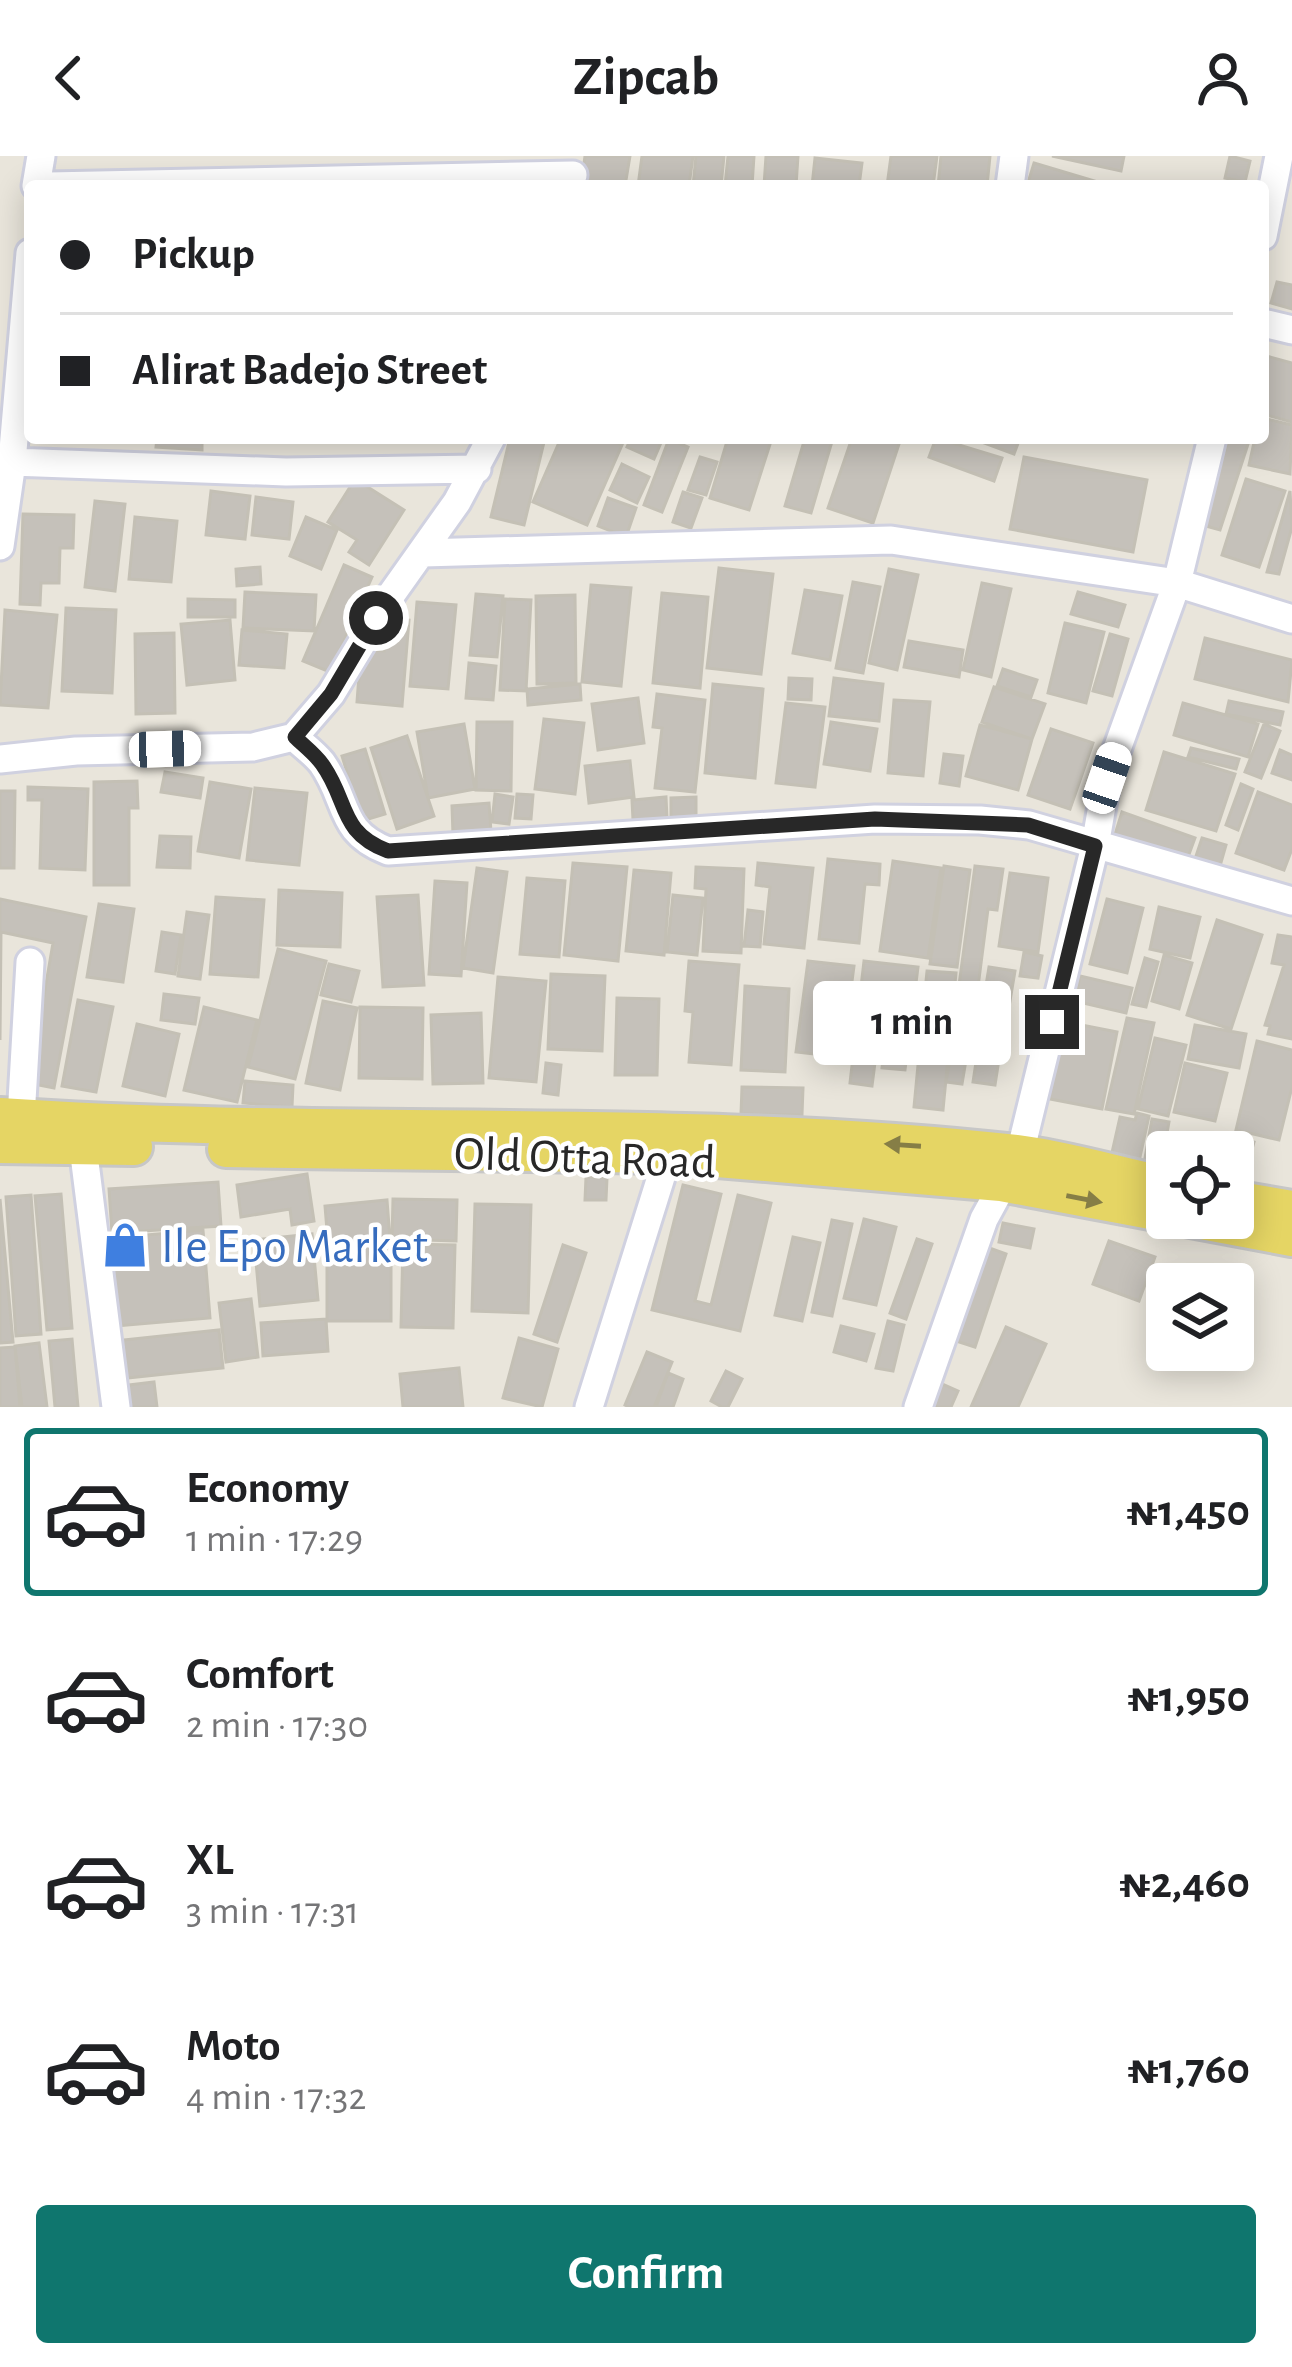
<!DOCTYPE html>
<html lang="en">
<head>
<meta charset="utf-8">
<style>
  body { margin:0; font-family:"Alegreya Sans",sans-serif; background:#f6f6f6; color:#202124; height:100vh; display:flex; flex-direction:column; font-size:45px; white-space:nowrap }
  * { box-sizing:border-box; margin:0 }
  p { font-size:39px; color:#757577 }
  .icon { flex:none; width:66px; height:66px; fill:none; stroke:currentColor; stroke-width:2; stroke-linecap:round; stroke-linejoin:round }
  .map { position:relative; height:1251px; overflow:hidden }
  .drawer { display:flex; flex-direction:column; background:#fff; flex:1 }
  .drawer>* { flex:none }
  .guide { position:absolute; left:24px; top:24px; width:1245px; height:264px; border-radius:12px; box-shadow:0 6px 30px #0003; display:grid; align-content:center; height:264px; padding:0 36px; background:#fff }
  .buttons { position:absolute; left:1146px; top:975px; display:grid; gap:24px }
  .buttons a { display:grid; place-items:center; width:108px; height:108px; border-radius:12px; background:#fff; box-shadow:0 6px 30px #0003; font-size:60px }
  .end { position:absolute; width:54px; height:54px; margin:-27px; border:15px solid #282828; background:#fff; box-shadow:0 0 0 6px #fff }
  .from { border-radius:50% }
  .bubble { position:absolute; height:84px; border-radius:12px; background:#fff; box-shadow:0 6px 30px #0003; font-size:39px; font-weight:600; line-height:84px; text-align:center }
  .car { position:absolute; width:36px; height:72px; margin:-36px -18px; border-radius:15px; box-shadow:0 0 9px 3px #0007; background:linear-gradient(#fff 24%,#345 0 40%,#fff 0 76%,#345 0 86%,#fff 0) }
  .guide b { display:flex; align-items:center; gap:42px; height:114px; font-size:45px }
  .guide b+b { border-top:3px solid #e0e0e0 }
  .guide i { width:30px; height:30px; background:#202124 }
  ul { padding:21px 0 0; list-style:none }
  li { display:flex; align-items:center; gap:36px; height:168px; margin:0 24px 18px; padding:0 12px; border:6px solid transparent; border-radius:12px }
  li div { flex:1 }
  li b { display:block; font-size:45px }
  li em { font-style:normal; font-weight:600 }
  li.active { border-color:#0f766e }
  li>.icon { width:108px; height:108px; stroke-width:1.5 }
  .button { display:flex; gap:24px; margin-top:auto; padding:24px 36px }
  .button a { flex:1; height:138px; border-radius:12px; background:#0f766e; color:#fff; font-size:48px; font-weight:600; line-height:138px; text-align:center }
  header { display:flex; justify-content:space-between; align-items:center; height:156px; padding:0 36px; background:#fff; font-size:54px; font-weight:600 }
  .map>svg:first-child { display:block }
  .building { fill:#c5c1ba; stroke:#c4c0b5; stroke-width:3 }
  .lines { fill:none; stroke-linecap:round; stroke-linejoin:round }
  .minor-casing { stroke:#d0d1e0; stroke-width:33 }
  .major-casing { stroke:#c7c7c7; stroke-width:42 }
  .minor { stroke:#fff; stroke-width:27 }
  .major { stroke:#e5d564; stroke-width:36 }
  .oneway { fill:#867e46 }
  .route { stroke:#282828; stroke-width:15 }
  .labels { text-anchor:middle; stroke-width:9; stroke-linejoin:round; paint-order:stroke }
  .street-label { font-size:48px; fill:#282828; stroke:#fff }
  .shop-label { font-size:48px; fill:#366cbe; stroke:#fff; text-anchor:start }
</style>
</head>
<body>
<header><svg class="icon" aria-label="back" viewBox="0 0 24 24"><path d="M15 5l-7 7 7 7"/></svg>Zipcab<svg class="icon" aria-label="person" viewBox="0 0 24 24"><circle cx="12" cy="8" r="4"/><path d="M4 21q1-7 8-7t8 7"/></svg></header>
<div class="map">
<svg width="1292" height="1251" viewBox="0 0 1292 1251">
  <rect width="100%" height="100%" fill="#e9e5db"/>
  <path class="building" d="M585 0H630L625 30H581Z
    M642 0H693L689 30H638Z
    M696 0H724L721 30H693Z
    M728 0H754L752 30H725Z
    M766 0H798L796 30H764Z
    M891 0H937L933 30H887Z
    M941 0H990L987 30H938Z
    M1052 0H1124L1121 15Z
    M1230 0 1250 5 1245 26 1225 22Z
    M815 2 862 7 859 30H812Z
    M1034 7 1111 30H1027Z
    M1277 126 1292 129V153L1271 147Z
    M1263 199 1292 207V266L1263 258Z
    M1263 262 1292 269 1290 318 1249 309 1255 282H1263Z
    M157 282H202V294L156 291Z
    M510 282H545L524 369 491 361Z
    M561 282H606L622 289 587 369 533 346Z
    M631 282H663L654 303 627 291Z
    M728 282H772L749 354 710 342Z
    M805 282H833L811 357 785 350Z
    M852 282H901L873 367 828 352Z
    M936 282 1002 302 994 325 929 301Z
    M971 282H1020L1014 298Z
    M1229 282H1250L1220 374 1202 369Z
    M669 283 688 291 662 356 644 349Z
    M700 301 717 306 706 339 688 334Z
    M1024 301 1147 324 1133 396 1010 373Z
    M622 308 649 321 637 347 610 334Z
    M355 323 404 354 369 409 349 396 357 384 328 366Z
    M1246 323 1285 335 1259 411 1222 399Z
    M211 335 250 340 245 383 206 379Z
    M1290 335 1292 371 1279 418 1267 416Z
    M683 336 702 342 691 372 673 366Z
    M256 341 293 346 289 383 252 379Z
    M608 342 636 352 626 381 598 370Z
    M95 345 125 348 115 435 85 431Z
    M23 358 74 359 73 392H60L59 427H41L40 449 20 448Z
    M135 361 177 365 171 426 129 423Z
    M306 361 337 374 321 413 290 400Z
    M344 409 372 421 330 516 303 505Z
    M260 411 261 428 237 430 236 413Z
    M719 412 773 418 761 518 707 512Z
    M889 413 918 419 897 514 869 507Z
    M853 426 880 431 863 517 836 512Z
    M982 427 1011 433 991 521 963 514Z
    M591 429 631 432 621 530 582 526Z
    M805 434 842 440 830 504 793 497Z
    M245 436 316 439 314 475 243 472Z
    M1078 436 1125 449 1118 471 1071 458Z
    M662 437 708 441 700 532 653 527Z
    M476 438 503 440 497 501 470 499Z
    M575 439 576 527 537 528 536 440Z
    M188 443 235 444V461H188Z
    M505 443 531 444 526 535 500 534Z
    M417 446 456 449 448 533 410 530Z
    M66 452 116 454 112 537 62 535Z
    M5 454 57 459 48 552 0 549Z
    M387 462 409 464 402 550 357 546 361 493 384 495Z
    M230 464 235 524 187 529 181 468Z
    M1065 467 1104 476 1086 547 1048 537Z
    M242 474 287 478 284 512 239 509Z
    M174 477 175 557 136 558 135 478Z
    M1110 478 1128 483 1112 540 1093 535Z
    M1205 482 1292 504 1288 546 1195 523Z
    M909 485 963 494 959 521 904 511Z
    M469 507 496 510 493 544 466 542Z
    M1003 513 1037 524 1031 541 997 530Z
    M789 522 812 523 811 544 788 543Z
    M834 522 883 528 879 565 829 560Z
    M580 528 581 544 528 549 527 533Z
    M713 528 763 533 755 622 705 617Z
    M994 531 1045 548 1032 583 982 566Z
    M657 538 705 544 695 636 655 632 662 572 653 571Z
    M638 542 644 587 598 594 592 548Z
    M894 544 930 546 923 620 888 617Z
    M1229 545 1283 556 1280 569 1226 558Z
    M786 547 825 551 815 631 776 627Z
    M1183 547 1258 568 1248 601 1174 579Z
    M544 563 584 567 575 638 535 633Z
    M477 566H512L511 635 476 634Z
    M831 566 877 573 870 615 824 608Z
    M464 568 475 633 428 642 417 576Z
    M1264 568 1280 575 1261 622 1245 616Z
    M980 569 1032 583 1018 634 966 620Z
    M1051 573 1093 587 1070 653 1028 639Z
    M407 580 434 660 397 673 371 592Z
    M1191 592 1239 603 1236 613 1188 601Z
    M365 593 385 658 362 665 342 600Z
    M1280 594 1292 599V624L1272 617Z
    M1164 596 1235 618 1216 675 1146 654Z
    M944 598 963 600 959 630 940 627Z
    M630 605 634 641 589 647 585 610Z
    M165 616 203 622 200 642 161 636Z
    M137 625 138 652H129V729H94V626Z
    M210 626 251 633 239 702 198 695Z
    M1241 628 1253 633 1238 674 1226 669Z
    M28 631 88 633 85 714 40 712 42 644H28Z
    M255 632 307 637 299 709 247 704Z
    M0 635H15L14 712H0Z
    M1258 636 1292 649V693L1284 714 1236 697Z
    M495 638 513 641 509 668 492 666Z
    M517 638 533 639 531 663 515 662Z
    M666 641 667 662 633 664 632 644Z
    M696 641V665L671 666V642Z
    M489 647 491 676 453 679 452 650Z
    M1122 656 1195 682 1184 712 1112 688Z
    M160 680 191 681 190 712 157 711Z
    M1202 682 1226 689 1218 717 1193 709Z
    M828 703 880 708 879 729 865 728 859 787 819 783Z
    M893 705 941 712 928 802 880 795Z
    M573 707 627 711 618 805 564 799Z
    M758 707 813 712 804 792 764 788 770 731 756 729Z
    M944 710 970 714 957 811 930 808Z
    M975 710 1003 713 997 754 988 753 974 862 955 859Z
    M696 711 744 713 741 797 703 795 706 733 695 732Z
    M477 712 507 716 493 817 463 812Z
    M634 714 671 717 664 799 626 795Z
    M1010 717 1048 722 1038 796 999 790Z
    M527 722 565 725 559 801 520 798Z
    M435 725 467 727 461 820 429 818Z
    M279 734 342 737 340 791 277 789Z
    M418 739 424 829 383 831 377 741Z
    M673 739 703 742 697 799 667 796Z
    M216 741 264 744 258 821 210 818Z
    M0 743 86 761 54 932 29 927 53 787 1 776 0 884Z
    M1107 743 1143 752 1127 817 1090 808Z
    M99 748 134 753 123 826 87 821Z
    M1159 751 1200 761 1190 802 1150 793Z
    M748 754 763 756 760 791 744 790Z
    M187 756 209 759 200 823 178 820Z
    M1217 764 1262 779 1231 873 1187 859Z
    M162 776 181 779 175 818 156 815Z
    M1278 779 1292 781V883L1268 878 1270 870 1265 869 1284 809 1272 807Z
    M278 793 326 805 295 923 248 911Z
    M1024 796 1042 800 1038 822 1020 820Z
    M1164 799 1192 807 1179 853 1152 845Z
    M1145 802 1158 806 1146 851 1132 848Z
    M689 805 739 809 731 909 689 906 693 856 685 855Z
    M808 805 854 810 842 901 796 896Z
    M864 805 918 811 905 914 882 912 891 830 885 829 872 930 850 927Z
    M329 808 359 815 351 846 321 839Z
    M989 811 1015 815 1005 875 979 872Z
    M927 815 956 817 943 954 914 951Z
    M551 818 605 820 602 895 548 893Z
    M1080 820 1132 832 1126 857 1075 845Z
    M498 821 546 825 536 926 489 922Z
    M745 830 789 833 785 916 741 914Z
    M164 838 199 842 195 868 161 864Z
    M617 842 659 843 657 919H615Z
    M78 844 113 851 96 936 62 930Z
    M323 845 357 852 340 934 306 927Z
    M204 851 257 864 237 946 184 934Z
    M360 851 423 852 422 923 359 922Z
    M481 857 483 927 433 928 431 859Z
    M1127 862 1154 867 1134 958 1106 953Z
    M957 865 972 868 962 928 946 926Z
    M1061 865 1117 876 1102 953 1045 942Z
    M137 868 179 878 165 940 123 930Z
    M1195 869 1246 878 1239 912 1188 903Z
    M980 880 1002 884 995 929 973 926Z
    M1155 882 1186 889 1168 960 1138 953Z
    M1257 885 1292 894V931L1279 984 1236 974Z
    M546 907 561 909 558 939 543 937Z
    M1185 907 1227 917 1215 965 1174 956Z
    M245 925 293 929 292 951 243 947Z
    M742 931 803 932 802 959 741 958Z
    M1137 957 1149 960 1138 1010 1111 1001 1120 961 1135 964Z
    M1152 963 1169 966 1162 1004 1145 1002Z
    M1235 980 1254 986 1247 1011 1233 1007 1230 996Z
    M307 1018 314 1065 292 1069 290 1053 241 1061 237 1029Z
    M586 1021 607 1022 606 1044H585Z
    M218 1026 221 1070 112 1077 109 1033Z
    M683 1029 721 1038 695 1145 711 1149 738 1039 771 1047 740 1175 652 1154Z
    M61 1038 72 1172 47 1174 35 1040Z
    M31 1039 41 1178 16 1180 6 1041Z
    M0 1043 13 1186 0 1187Z
    M393 1043 457 1044 456 1085 392 1083Z
    M387 1044 390 1083 328 1087 325 1050Z
    M475 1048 531 1049 528 1157 472 1155Z
    M864 1063 896 1071 876 1149 844 1142Z
    M832 1064 852 1068 832 1160 812 1156Z
    M1003 1067 1034 1073 1030 1092 999 1086Z
    M203 1074 210 1162 117 1170 110 1082Z
    M312 1078 318 1144 260 1150 254 1084Z
    M793 1081 820 1087 802 1165 775 1159Z
    M917 1083 932 1088 906 1163 890 1157Z
    M1109 1085 1155 1101 1139 1145 1093 1128Z
    M327 1088H391V1165H327Z
    M403 1088 455 1089 453 1172 401 1171Z
    M563 1089 586 1097 557 1186 534 1178Z
    M981 1089 1006 1098 975 1191 950 1183Z
    M251 1143 258 1201 226 1206 219 1147Z
    M326 1163 328 1195 263 1200 261 1167Z
    M888 1165 904 1169 893 1215 876 1212Z
    M841 1170 874 1178 866 1205 834 1196Z
    M1006 1171 1046 1188 1018 1251H971Z
    M219 1174 223 1212 127 1222 123 1184Z
    M519 1182 558 1193 542 1251 503 1242Z
    M72 1183 78 1251H55L49 1185Z
    M39 1187 47 1251H22L15 1190Z
    M15 1191 20 1251H0V1192Z
    M647 1196 672 1206 654 1251H629L625 1249Z
    M459 1212 463 1251H403L400 1218Z
    M726 1215 742 1223 728 1251H722L711 1245Z
    M668 1217 683 1223 673 1251H656Z
    M154 1226 157 1251H123L120 1230Z
    M938 1226 958 1235 951 1251H928Z"/>
  <g class="lines">
    <g class="minor-casing">
      <path id="minor" d="M36 30 41 0
        M49 30 573 19
        M1010 30 1014 0
        M1263 80 1279 0
        M1263 167 1292 174
        M12 306 286 316 477 313
        M0 390 12 306 30 97
        M423 397 891 384 1177 427 1292 463
        M294 581C303 589 315 598 322 607 349 645 338 676 388 695L875 663 980 664 1029 669 1292 745
        M0 603 76 595 253 591 294 581 331 538 391 439 457 346 491 282
        M21 962 30 806
        M83 991 116 1251
        M589 1251 672 986
        M918 1251 984 1063 1020 997 1095 690 1107 621 1177 427 1212 282"/>
    </g>
    <g class="major-casing">
      <path id="major" d="M0 960C338 983 678 959 1016 997 1066 1003 1117 1019 1167 1029
        M0 989 134 991
        M226 993 670 999 1001 1027 1167 1058
        M1233 1043 1292 1053
        M1186 1062 1292 1082"/>
    </g>
    <use href="#minor" class="minor"/>
    <use href="#major" class="major"/>
  </g>
  <defs><path id="oneway-solid" d="M-6-.8H1V-3.2L6.5 0L1 3.2V.8H-6Z" transform="scale(3)"/></defs>
  <g class="oneway">
    <use href="#oneway-solid" transform="translate(903 989) rotate(-176)"/>
    <use href="#oneway-solid" transform="translate(1084 1043) rotate(11)"/>
  </g>
  <g class="lines">
    <path class="route" d="M376 462 331 538 295 581C303 589 315 598 322 608 349 645 338 676 388 695L875 663 1028 669 1095 690 1052 866"/>
  </g>
  <defs>
    <g id="shop-bare" transform="scale(3.6)"><path d="M-5-2.5h2.3a2.7 3.5 0 0 1 5.4 0H5L5.5 6h-11ZM-1.5-2.5h3a1.5 2.3 0 0 0-3 0Z" fill="#3f7fe0" stroke="#fff" stroke-width="2.5" paint-order="stroke"/></g>
  </defs>
  <g fill-rule="evenodd">
    <use href="#shop-bare" x="125" y="1089"/>
  </g>
  <g class="labels">
    <g class="street-label">
      <text transform="translate(585 1000) rotate(2)" y="17">Old Otta Road</text>
    </g>
    <g class="shop-label">
      <text x="161" y="1106">Ile Epo Market</text>
    </g>
  </g>
</svg>
<div class="buttons">
<a><svg class="icon" aria-label="locate" viewBox="0 0 24 24"><circle cx="12" cy="12" r="6"/><path d="M12 2v4M12 18v4M2 12h4M18 12h4"/></svg></a>
<a><svg class="icon" aria-label="layers" viewBox="0 0 24 24"><path d="M12 4l9 5-9 5-9-5zM3 14l9 5 9-5"/></svg></a>
</div>
<i class="end from" style="left:376px;top:462px"></i>
<i class="end" style="left:1052px;top:866px"></i>
<div class="bubble" style="left:813px;top:825px;width:198px">1 min</div>
<i class="car" style="left:165px;top:593px;rotate:88deg"></i>
<i class="car" style="left:1107px;top:622px;rotate:19deg"></i>
<div class="guide">
<b><i class="from"></i>Pickup</b>
<b><i></i>Alirat Badejo Street</b>
</div>
</div>
<section class="drawer">
<ul>
<li class="active"><svg class="icon" aria-label="car" viewBox="0 0 24 24"><path d="M5 17H2v-5l4-1 3-4h7l3 4 3 1v5h-3M9 17h6M6 11h13"/><circle cx="7" cy="17" r="2"/><circle cx="17" cy="17" r="2"/></svg><div><b>Economy</b><p>1 min · 17:29</p></div><em>₦1,450</em></li>
<li><svg class="icon" aria-label="car" viewBox="0 0 24 24"><path d="M5 17H2v-5l4-1 3-4h7l3 4 3 1v5h-3M9 17h6M6 11h13"/><circle cx="7" cy="17" r="2"/><circle cx="17" cy="17" r="2"/></svg><div><b>Comfort</b><p>2 min · 17:30</p></div><em>₦1,950</em></li>
<li><svg class="icon" aria-label="car" viewBox="0 0 24 24"><path d="M5 17H2v-5l4-1 3-4h7l3 4 3 1v5h-3M9 17h6M6 11h13"/><circle cx="7" cy="17" r="2"/><circle cx="17" cy="17" r="2"/></svg><div><b>XL</b><p>3 min · 17:31</p></div><em>₦2,460</em></li>
<li><svg class="icon" aria-label="car" viewBox="0 0 24 24"><path d="M5 17H2v-5l4-1 3-4h7l3 4 3 1v5h-3M9 17h6M6 11h13"/><circle cx="7" cy="17" r="2"/><circle cx="17" cy="17" r="2"/></svg><div><b>Moto</b><p>4 min · 17:32</p></div><em>₦1,760</em></li>
</ul>
<div class="button"><a>Confirm</a></div>
</section>
</body>
</html>
